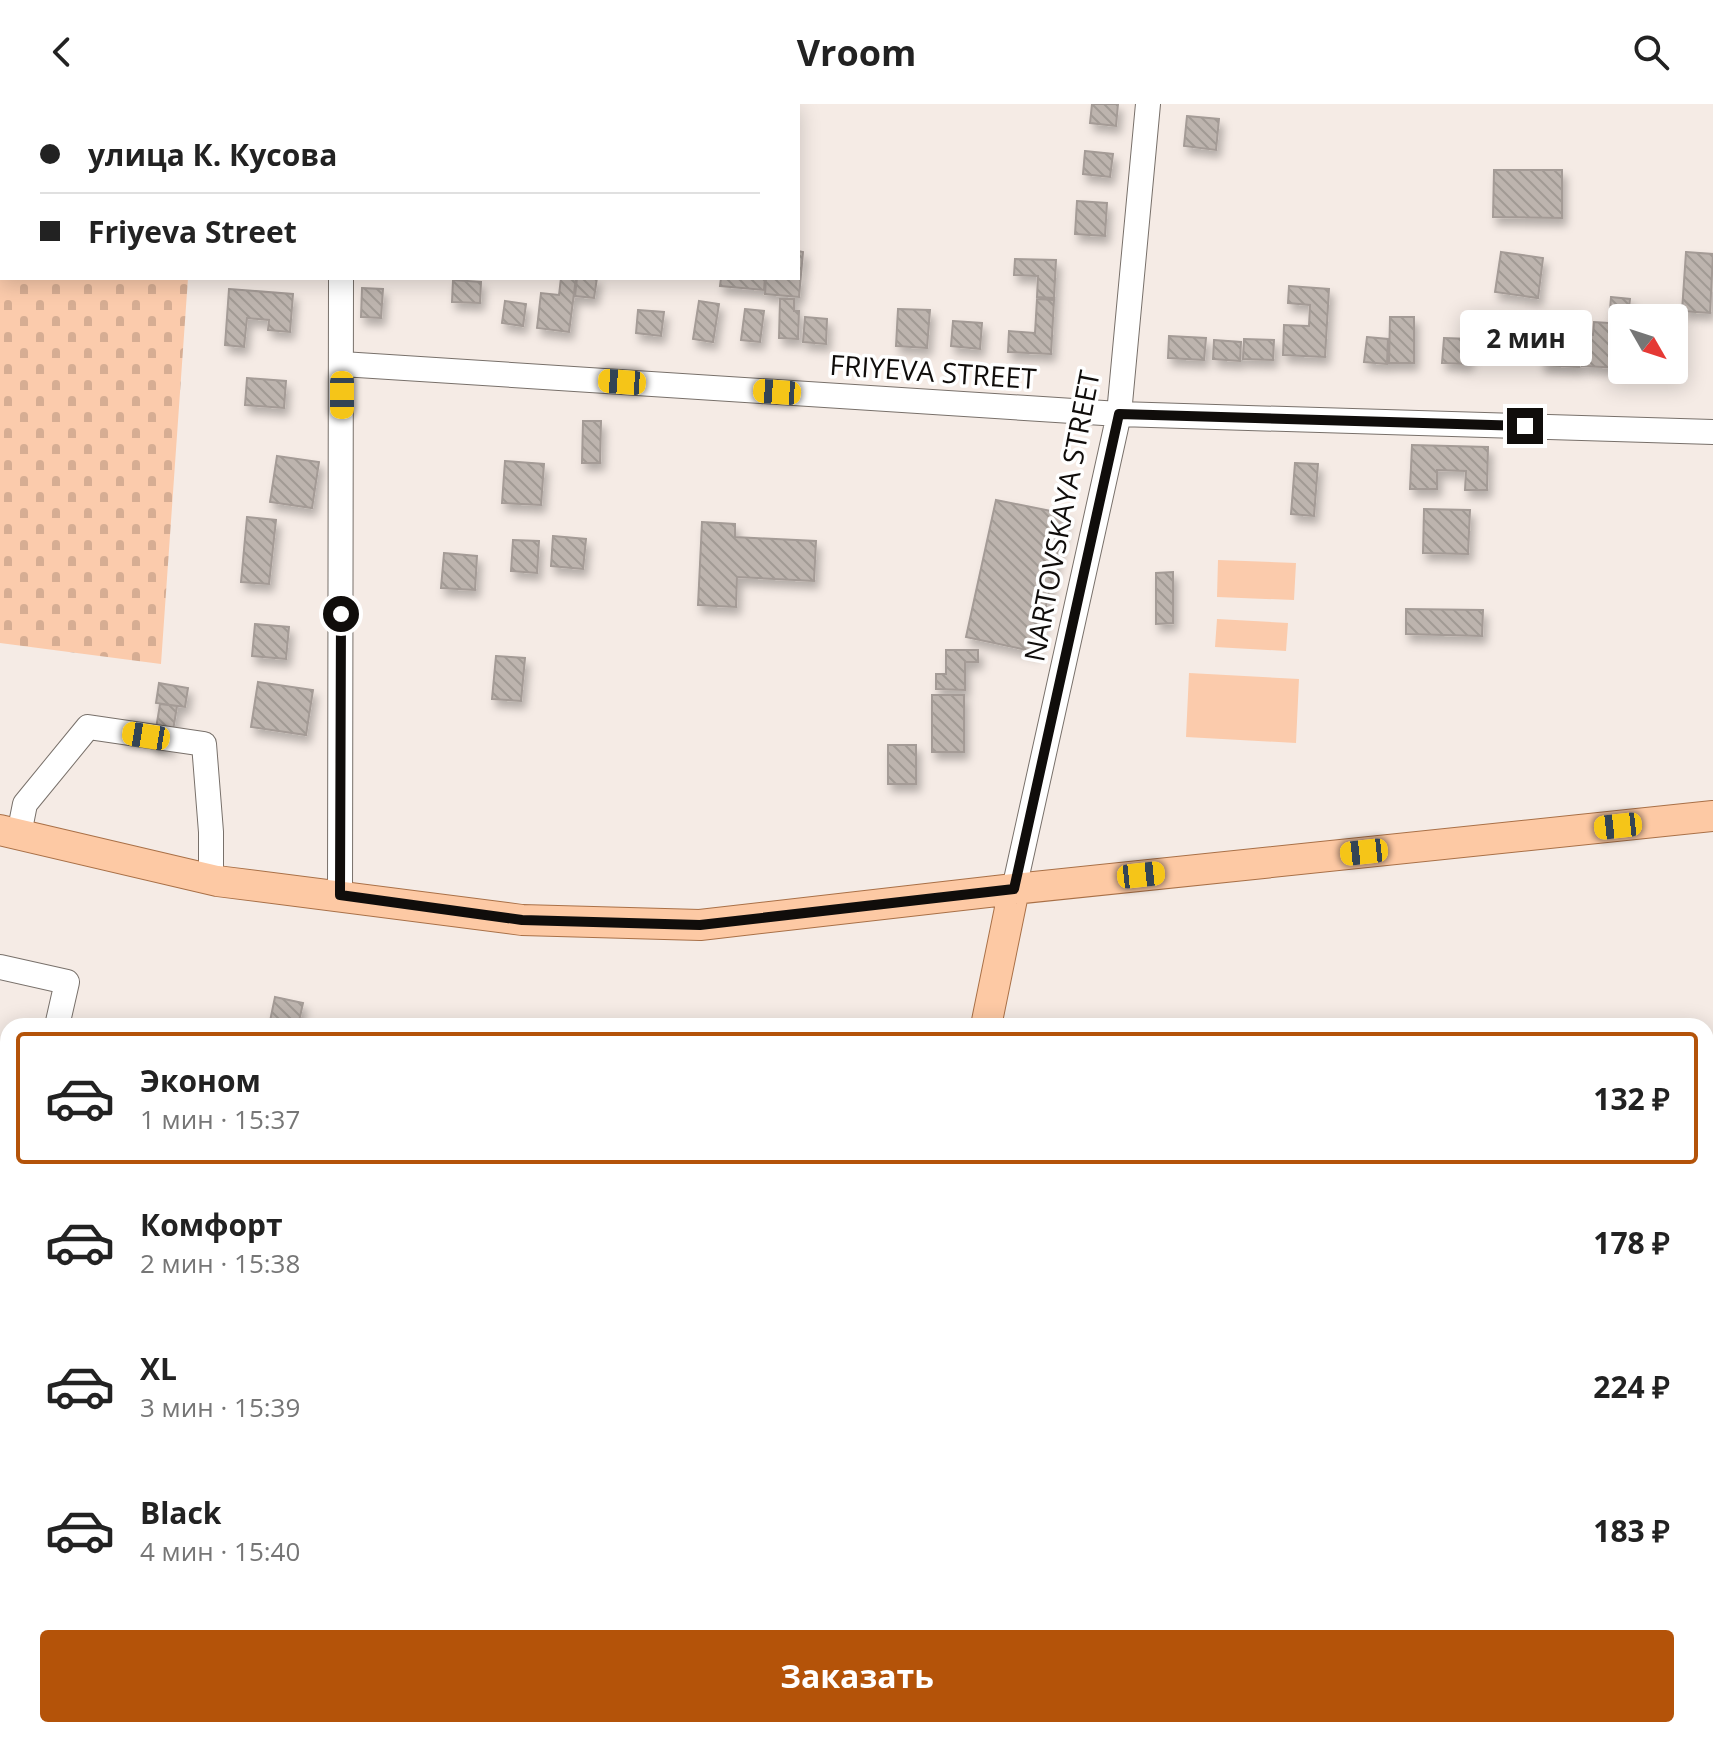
<!DOCTYPE html>
<html lang="ru">
<head>
<meta charset="utf-8">
<style>
  body { margin:0; font-family:"Open Sans",sans-serif; background:#f2f2f2; color:#222; height:100vh; display:flex; flex-direction:column; font-size:30px; white-space:nowrap }
  * { box-sizing:border-box; margin:0 }
  p { font-size:26px; color:#767676 }
  .icon { flex:none; width:44px; height:44px; fill:none; stroke:currentColor; stroke-width:2; stroke-linecap:round; stroke-linejoin:round }
  .map { position:relative; flex:1; overflow:hidden }
  .panel { position:absolute; left:0px; top:914px; width:1714px; height:720px; display:flex; flex-direction:column; background:#fff; border-radius:24px 24px 0 0; box-shadow:0 4px 20px #0003 }
  .panel>* { flex:none }
  .guide { position:absolute; left:0px; top:0px; width:800px; height:176px; box-shadow:0 4px 20px #0003; display:grid; align-content:center; height:176px; padding:0 40px; background:#fff }
  .needle { width:52px; rotate:129deg }
  .fabs { position:absolute; left:1608px; top:200px; display:grid; gap:16px }
  .fabs a { display:grid; place-items:center; width:80px; height:80px; border-radius:8px; background:#fff; box-shadow:0 4px 20px #0003; font-size:40px }
  .end { position:absolute; width:36px; height:36px; margin:-18px; border:10px solid #100d0b; background:#fff; box-shadow:0 0 0 4px #fff }
  .from { border-radius:50% }
  .bubble { position:absolute; height:56px; border-radius:8px; background:#fff; box-shadow:0 4px 20px #0003; font-size:26px; font-weight:700; line-height:56px; text-align:center }
  .car { position:absolute; width:24px; height:48px; margin:-24px -12px; border-radius:10px; box-shadow:0 0 6px 2px #0007; background:linear-gradient(#f5c518 24%,#345 0 40%,#f5c518 0 76%,#345 0 86%,#f5c518 0) }
  .guide b { display:flex; align-items:center; gap:28px; height:76px; font-size:30px }
  .guide b+b { border-top:2px solid #e0e0e0 }
  .guide i { width:20px; height:20px; background:#222 }
  ul { padding:14px 0 0; list-style:none }
  li { display:flex; align-items:center; gap:24px; height:132px; margin:0 16px 12px; padding:0 24px; border:4px solid transparent; border-radius:8px }
  li div { flex:1 }
  li b { display:block; font-size:30px }
  li em { font-style:normal; font-weight:700 }
  li.current { border-color:#b45309 }
  li>.icon { width:72px; height:72px; stroke-width:1.5 }
  .cta { display:flex; gap:16px; margin-top:auto; padding:16px 40px }
  .cta a { flex:1; height:92px; border-radius:8px; background:#b45309; color:#fff; font-size:32px; font-weight:700; line-height:92px; text-align:center }
  header { display:flex; justify-content:space-between; align-items:center; height:104px; padding:0 40px; background:#fff; font-size:36px; font-weight:700 }
  .map>svg:first-child { display:block }
  .cemetery { fill:url(#cemetery-stones) }
  .pitch { fill:#fbcbac }
  .building { fill:url(#building-back-hatch); stroke:#a49b96; stroke-width:2; filter:url(#shadow) }
  .lines { fill:none; stroke-linecap:round; stroke-linejoin:round }
  .minor-casing { stroke:#78706a; stroke-width:26 }
  .major-casing { stroke:#a97047; stroke-width:32 }
  .minor { stroke:#fff; stroke-width:24 }
  .major { stroke:#fdc9a4; stroke-width:30 }
  .route { stroke:#100d0b; stroke-width:10 }
  .labels { text-anchor:middle; stroke-width:7; stroke-linejoin:round; paint-order:stroke }
  .street-label { font-size:28px; fill:#100d0b; stroke:#fff }
</style>
</head>
<body>
<header><svg class="icon" aria-label="back" viewBox="0 0 24 24"><path d="M15 5l-7 7 7 7"/></svg>Vroom<svg class="icon" aria-label="search" viewBox="0 0 24 24"><circle cx="10" cy="10" r="6"/><path d="M15 15l6 6"/></svg></header>
<div class="map">
<svg width="1713" height="1634" viewBox="0 0 1713 1634">
  <defs>
    <pattern id="cemetery-stones" width="16" height="16" patternUnits="userSpaceOnUse" patternTransform="scale(2)"><rect width="16" height="16" fill="#fbcbac"/><path d="M2 7V4a2 2 0 0 1 4 0v3zM10 15v-3a2 2 0 0 1 4 0v3z" fill="#d6ad93"/></pattern>
    <pattern id="building-back-hatch" width="6" height="6" patternUnits="userSpaceOnUse" patternTransform="scale(2)"><rect width="6" height="6" fill="#bdb4ae"/><path d="M-1 5l2 2M0 0l6 6M5-1l2 2" fill="none" stroke="#a19a94"/></pattern>
    <filter id="shadow"><feDropShadow dx="4" dy="7" stdDeviation="4" flood-color="#0004"/></filter>
  </defs>
  <rect width="100%" height="100%" fill="#f5ebe5"/>
  <path class="cemetery" d="M0 4 2 174H188L161 560 0 539Z"/>
  <path class="pitch" d="M1218 456 1296 459 1294 496 1217 493Z
    M1217 515 1288 519 1286 547 1215 543Z
    M1189 569 1299 575 1296 639 1186 633Z"/>
  <path class="building" d="M1092 0H1118L1116 22 1090 19Z
    M1187 12 1219 15 1216 46 1184 42Z
    M1085 47 1113 50 1110 73 1083 70Z
    M1494 66H1562V114L1493 113Z
    M1077 97 1107 99 1105 132 1075 130Z
    M798 147 803 148 799 193 765 190 766 174H798Z
    M1501 148 1543 154 1538 194 1495 188Z
    M1686 148 1713 150 1710 209 1682 207Z
    M1015 155 1056 156 1054 194 1037 193 1038 172 1014 171Z
    M561 174H576L569 228 537 224 541 189 559 191Z
    M577 174H597L594 194 575 192Z
    M721 174H765L764 186 720 182Z
    M453 176 481 178 480 199 452 198Z
    M1289 182 1329 185 1325 253 1283 251 1284 221 1309 222 1310 201 1288 199Z
    M362 184 383 185 381 214 361 213Z
    M229 185 293 190 290 228 268 226 269 216 247 214 244 243 225 241Z
    M1611 193 1630 195 1628 214H1622V264L1582 262 1585 230 1593 231 1594 218 1609 219Z
    M780 195H794V207H799L798 235 779 234Z
    M1037 195 1054 196 1051 250 1008 248 1009 227 1035 229Z
    M505 197 526 200 523 222 502 219Z
    M699 197 719 200 713 238 693 235Z
    M745 205 764 207 760 238 741 236Z
    M898 205 930 206 927 244 896 242Z
    M638 206 664 208 661 232 636 229Z
    M805 213 827 215 826 240 803 238Z
    M1390 213H1414V259H1389Z
    M953 217 982 219 980 245 951 242Z
    M1543 229 1581 231 1579 263 1541 261Z
    M1169 232 1206 234 1204 256 1168 254Z
    M1367 233 1388 235 1387 260 1364 258Z
    M1444 234 1470 235 1468 260 1442 259Z
    M1244 235 1274 236 1273 256 1243 255Z
    M1214 236 1241 238 1240 257 1213 255Z
    M247 274 286 277 284 304 245 301Z
    M583 317H601L600 359H582Z
    M1412 341 1488 343 1487 386H1465L1466 367 1437 366V385H1410Z
    M277 352 319 358 312 404 270 398Z
    M505 357 544 360 541 401 502 399Z
    M1295 359 1318 360 1314 412 1291 410Z
    M996 396 1066 410 1036 548 966 533Z
    M1424 405 1470 406 1468 450 1423 449Z
    M247 413 276 416 269 480 241 478Z
    M702 418 735 420V433L816 437 814 477 737 473 736 503 698 501Z
    M553 432 586 435 583 465 551 462Z
    M513 436 539 437 537 469 511 467Z
    M444 449 477 452 475 486 441 484Z
    M1173 468V519L1156 520V469Z
    M1406 505 1483 506 1482 532 1406 530Z
    M255 520 289 523 286 555 252 552Z
    M946 546H978V558H965V586L936 585V570H946Z
    M496 552 525 554 521 597 492 595Z
    M258 578 313 586 306 631 251 623Z
    M159 579 188 584 185 603 156 599Z
    M932 591H964V648H932Z
    M160 600 177 602 170 645 153 643Z
    M888 641H916V680H888Z
    M275 893 303 899 298 922H269Z
    M1713 1138V1188L1706 1189V1139Z"/>
  <g class="lines">
    <g class="minor-casing">
      <path id="minor" d="M339 0V2
        M342 260 1119 310 1713 328
        M19 730 25 700 88 623 204 640 211 728V775
        M1014 785 1119 310 1148 0
        M340 791 341 174
        M0 863 67 878 57 922
        M1706 1093 1713 1092
        M0 1179 8 1143"/>
    </g>
    <g class="major-casing">
      <path id="major" d="M0 726 217 777 522 816 700 821 1014 785 1713 712
        M986 922 1014 785
        M839 1634 841 1626"/>
    </g>
    <use href="#minor" class="minor"/>
    <use href="#major" class="major"/>
  </g>
  <g class="lines">
    <path class="route" d="M341 510 340 791 522 816 700 821 1014 785 1119 310 1525 322"/>
  </g>
  <g class="labels">
    <g class="street-label">
      <text transform="translate(933 268) rotate(4)" y="10">FRIYEVA STREET</text>
      <text transform="translate(1062 412) rotate(-79)" y="10">NARTOVSKAYA STREET</text>
    </g>
  </g>
</svg>
<div class="fabs">
<a><svg class="needle" viewBox="-14 -14 28 28"><path d="M0-13l5 13h-10z" fill="#e53935"/><path d="M0 13l5-13h-10z" fill="#767676"/></svg></a>
</div>
<i class="end from" style="left:341px;top:510px"></i>
<i class="end" style="left:1525px;top:322px"></i>
<div class="bubble" style="left:1460px;top:206px;width:132px">2 мин</div>
<i class="car" style="left:622px;top:278px;rotate:274deg"></i>
<i class="car" style="left:777px;top:288px;rotate:274deg"></i>
<i class="car" style="left:342px;top:291px;rotate:180deg"></i>
<i class="car" style="left:146px;top:632px;rotate:279deg"></i>
<i class="car" style="left:1618px;top:722px;rotate:264deg"></i>
<i class="car" style="left:1364px;top:748px;rotate:264deg"></i>
<i class="car" style="left:1141px;top:771px;rotate:84deg"></i>
<div class="guide">
<b><i class="from"></i>улица К. Кусова</b>
<b><i></i>Friyeva Street</b>
</div>
<section class="panel">
<ul>
<li class="current"><svg class="icon" aria-label="car" viewBox="0 0 24 24"><path d="M5 17H2v-5l4-1 3-4h7l3 4 3 1v5h-3M9 17h6M6 11h13"/><circle cx="7" cy="17" r="2"/><circle cx="17" cy="17" r="2"/></svg><div><b>Эконом</b><p>1 мин · 15:37</p></div><em>132 ₽</em></li>
<li><svg class="icon" aria-label="car" viewBox="0 0 24 24"><path d="M5 17H2v-5l4-1 3-4h7l3 4 3 1v5h-3M9 17h6M6 11h13"/><circle cx="7" cy="17" r="2"/><circle cx="17" cy="17" r="2"/></svg><div><b>Комфорт</b><p>2 мин · 15:38</p></div><em>178 ₽</em></li>
<li><svg class="icon" aria-label="car" viewBox="0 0 24 24"><path d="M5 17H2v-5l4-1 3-4h7l3 4 3 1v5h-3M9 17h6M6 11h13"/><circle cx="7" cy="17" r="2"/><circle cx="17" cy="17" r="2"/></svg><div><b>XL</b><p>3 мин · 15:39</p></div><em>224 ₽</em></li>
<li><svg class="icon" aria-label="car" viewBox="0 0 24 24"><path d="M5 17H2v-5l4-1 3-4h7l3 4 3 1v5h-3M9 17h6M6 11h13"/><circle cx="7" cy="17" r="2"/><circle cx="17" cy="17" r="2"/></svg><div><b>Black</b><p>4 мин · 15:40</p></div><em>183 ₽</em></li>
</ul>
<div class="cta"><a>Заказать</a></div>
</section>
</div>
</body>
</html>
